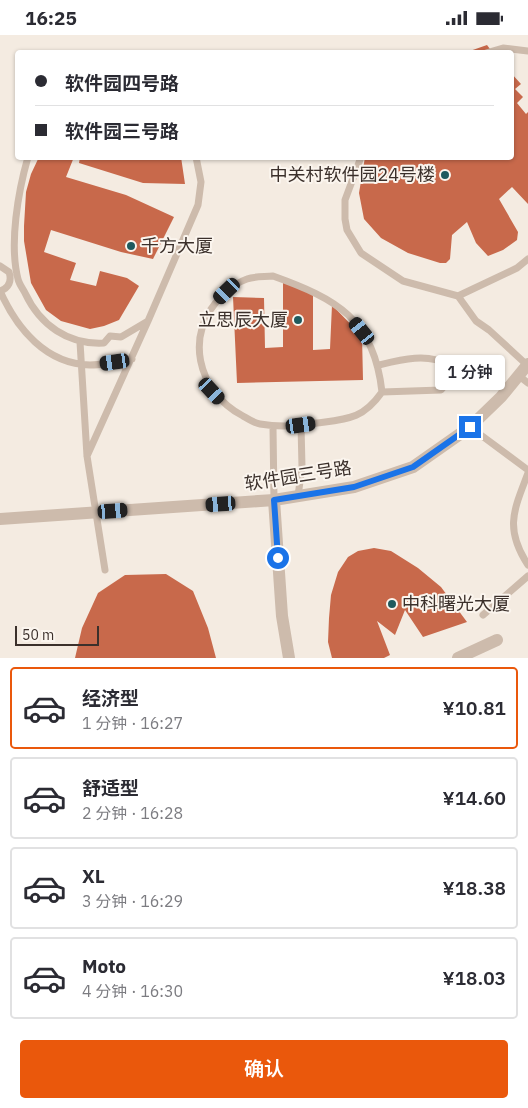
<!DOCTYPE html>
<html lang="zh">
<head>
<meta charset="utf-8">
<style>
  body { margin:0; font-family:"IBM Plex Sans","Noto Sans SC",sans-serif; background:#f7f7f7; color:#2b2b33; height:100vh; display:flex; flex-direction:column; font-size:19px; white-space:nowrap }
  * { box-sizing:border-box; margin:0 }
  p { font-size:16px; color:#7c7c81 }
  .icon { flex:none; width:28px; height:28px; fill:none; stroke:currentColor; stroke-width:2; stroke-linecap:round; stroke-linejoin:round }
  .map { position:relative; height:623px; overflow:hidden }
  .panel { display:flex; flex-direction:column; background:#fff; flex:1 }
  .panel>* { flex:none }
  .top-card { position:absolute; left:15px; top:15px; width:499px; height:110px; border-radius:5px; box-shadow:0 1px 4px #0004; display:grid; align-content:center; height:110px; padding:0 20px; background:#fff }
  .scale { position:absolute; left:15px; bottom:12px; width:84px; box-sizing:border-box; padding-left:5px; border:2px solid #3b302b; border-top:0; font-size:14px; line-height:18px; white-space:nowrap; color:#3b302b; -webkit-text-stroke:4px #fbf5ee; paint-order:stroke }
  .end { position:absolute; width:22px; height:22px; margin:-11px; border:6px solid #1a73e8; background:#fff; box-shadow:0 0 0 2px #fff }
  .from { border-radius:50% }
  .bubble { position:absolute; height:35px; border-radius:5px; background:#fff; box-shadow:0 1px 4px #0004; font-size:16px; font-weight:600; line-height:35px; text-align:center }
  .car { position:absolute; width:15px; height:30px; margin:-15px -8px; border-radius:6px; box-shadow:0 0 4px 1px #0007; background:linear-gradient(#222 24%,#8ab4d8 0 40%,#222 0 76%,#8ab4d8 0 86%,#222 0) }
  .top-card b { display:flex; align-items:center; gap:18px; height:48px; font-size:19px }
  .top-card b+b { border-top:1px solid #e1e1e2 }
  .top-card i { width:12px; height:12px; background:#2b2b33 }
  ul { padding:9px 0 0; list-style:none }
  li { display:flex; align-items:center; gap:15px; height:82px; margin:0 10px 8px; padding:0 10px; border:2px solid #e1e1e2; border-radius:5px }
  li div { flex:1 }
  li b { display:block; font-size:19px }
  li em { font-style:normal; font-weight:600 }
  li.current { border-color:#ea580c }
  li>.icon { width:45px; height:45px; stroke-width:1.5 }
  .primary-button { display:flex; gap:10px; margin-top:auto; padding:10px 20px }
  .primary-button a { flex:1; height:58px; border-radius:5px; background:#ea580c; color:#fff; font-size:20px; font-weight:600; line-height:58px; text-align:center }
  .status { display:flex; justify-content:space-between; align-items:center; height:35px; padding:0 25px; background:#fff; direction:ltr }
  .status svg { height:14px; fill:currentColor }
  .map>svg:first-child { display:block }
  .building { fill:#c8694b }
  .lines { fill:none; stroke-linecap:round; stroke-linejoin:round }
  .service { stroke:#cdbbac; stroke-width:7 }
  .minor { stroke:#cdbbac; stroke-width:12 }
  .tertiary { stroke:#cdbbac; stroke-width:12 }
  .route { stroke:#1a73e8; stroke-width:6 }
  .poi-dot { fill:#1f5a5e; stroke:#fbf5ee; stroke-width:2 }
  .labels { text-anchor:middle; stroke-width:4; stroke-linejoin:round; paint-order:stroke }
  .poi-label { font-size:18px; fill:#3b302b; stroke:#fbf5ee; text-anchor:end }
  .street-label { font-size:18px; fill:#3b302b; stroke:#fbf5ee }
</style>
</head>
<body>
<div class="status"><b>16:25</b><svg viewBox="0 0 49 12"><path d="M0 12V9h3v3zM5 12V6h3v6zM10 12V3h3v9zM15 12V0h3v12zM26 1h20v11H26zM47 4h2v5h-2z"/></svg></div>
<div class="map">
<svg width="528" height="623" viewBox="0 0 528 623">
  <rect width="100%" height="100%" fill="#f4ebe1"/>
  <path class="building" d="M487 10 493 18H467V17Z
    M511 38 521 49 515 54 523 62 517 68 526 79 528 77V169L512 152 499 164 518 197 517 205 503 215 488 221 476 208 467 187 452 200 450 224 446 228H440L408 218 381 203 364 184 359 158 365 122H511Z
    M39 122H74L66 142 126 160 174 182 153 224 121 217 51 195 44 217 76 228 70 245 96 251 100 236 127 243 139 251 119 285 104 291 90 294 61 286 46 275 31 248 24 206V191L26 157 31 139Z
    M80 122H181L185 149 143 148 79 128Z
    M283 245 313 259V315L330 314 332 270 362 301 363 345 237 348 233 262 264 263 265 313 283 312Z
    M374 513 391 516 418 533 441 552 467 587 423 602 405 575 395 600 377 586 390 620 384 623H332L328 607 329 583 331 560 338 537 348 522 358 516Z
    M166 539 193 556 208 593 216 623H75L82 593 98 558 125 540Z"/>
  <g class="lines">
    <path class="service" d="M486 18 503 13 528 16
      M28 122C18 157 9 209 18 244 19 249 23 254 25 258 40 290 68 310 104 308L110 301 121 302 148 286 198 170 201 147 196 122
      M361 122 345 165V184L347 195 361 218 403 246 458 261 476 286 489 295 527 330
      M0 231 9 237C12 246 9 253 0 256
      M273 241C337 264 374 284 382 357 363 384 348 384 317 388 299 391 278 392 260 389 254 388 248 384 243 381 197 357 183 298 222 261 228 255 238 247 247 244 255 241 265 242 273 241Z
      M0 256C17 294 46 329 90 330 104 330 118 327 132 324
      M458 261 517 233 528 224
      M80 307 87 421 105 535
      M379 330C399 325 429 317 447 330L448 347 441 355 382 357
      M519 341 528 348
      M273 392 274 465
      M470 392 528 435
      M87 421 148 286
      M528 438C514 475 504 493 528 530
      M298 461 302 432 301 390
      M483 580 528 541"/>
    <path class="minor" d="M458 623 497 605"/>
    <path class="tertiary" d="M274 465 282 581 289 623
      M0 484 274 465 354 452 413 432 470 392 501 362 528 329"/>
  </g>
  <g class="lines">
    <path class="route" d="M278 523 274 465 354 452 413 432 470 392"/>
  </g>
  <g class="poi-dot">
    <circle cx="445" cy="140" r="5"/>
    <circle cx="131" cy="211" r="5"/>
    <circle cx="298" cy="285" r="5"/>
    <circle cx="392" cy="569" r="5"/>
  </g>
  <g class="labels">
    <g class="poi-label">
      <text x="435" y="146">中关村软件园24号楼</text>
      <text x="141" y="217" text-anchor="start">千方大厦</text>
      <text x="288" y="291">立思辰大厦</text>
      <text x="402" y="575" text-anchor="start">中科曙光大厦</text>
    </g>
    <g class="street-label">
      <text transform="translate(298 441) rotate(-9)" y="6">软件园三号路</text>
    </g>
  </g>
</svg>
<div class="scale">50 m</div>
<i class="end from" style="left:278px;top:523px"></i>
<i class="end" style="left:470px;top:392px"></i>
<div class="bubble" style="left:435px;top:320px;width:70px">1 分钟</div>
<i class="car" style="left:227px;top:256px;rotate:226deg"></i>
<i class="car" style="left:362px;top:296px;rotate:321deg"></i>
<i class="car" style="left:115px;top:327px;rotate:262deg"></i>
<i class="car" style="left:212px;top:356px;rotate:137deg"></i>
<i class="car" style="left:301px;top:390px;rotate:82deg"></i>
<i class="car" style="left:221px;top:469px;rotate:266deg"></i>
<i class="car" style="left:113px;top:476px;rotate:86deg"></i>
<div class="top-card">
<b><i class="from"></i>软件园四号路</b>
<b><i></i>软件园三号路</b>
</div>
</div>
<section class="panel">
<ul>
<li class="current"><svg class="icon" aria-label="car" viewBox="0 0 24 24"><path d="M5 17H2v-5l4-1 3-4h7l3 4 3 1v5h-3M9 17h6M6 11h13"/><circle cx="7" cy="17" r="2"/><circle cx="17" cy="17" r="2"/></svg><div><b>经济型</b><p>1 分钟 · 16:27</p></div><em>¥10.81</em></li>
<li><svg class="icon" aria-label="car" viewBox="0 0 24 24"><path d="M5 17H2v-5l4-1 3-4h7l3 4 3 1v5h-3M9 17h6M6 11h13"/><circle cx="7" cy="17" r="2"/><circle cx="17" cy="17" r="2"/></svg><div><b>舒适型</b><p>2 分钟 · 16:28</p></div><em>¥14.60</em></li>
<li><svg class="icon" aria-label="car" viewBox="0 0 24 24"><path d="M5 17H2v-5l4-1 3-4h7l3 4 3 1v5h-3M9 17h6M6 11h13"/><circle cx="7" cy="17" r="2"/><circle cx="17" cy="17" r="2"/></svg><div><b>XL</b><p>3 分钟 · 16:29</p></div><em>¥18.38</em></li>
<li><svg class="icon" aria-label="car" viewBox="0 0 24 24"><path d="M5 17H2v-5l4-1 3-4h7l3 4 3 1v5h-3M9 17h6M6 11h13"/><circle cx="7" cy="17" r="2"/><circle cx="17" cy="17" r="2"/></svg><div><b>Moto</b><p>4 分钟 · 16:30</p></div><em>¥18.03</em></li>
</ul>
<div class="primary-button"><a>确认</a></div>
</section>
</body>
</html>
